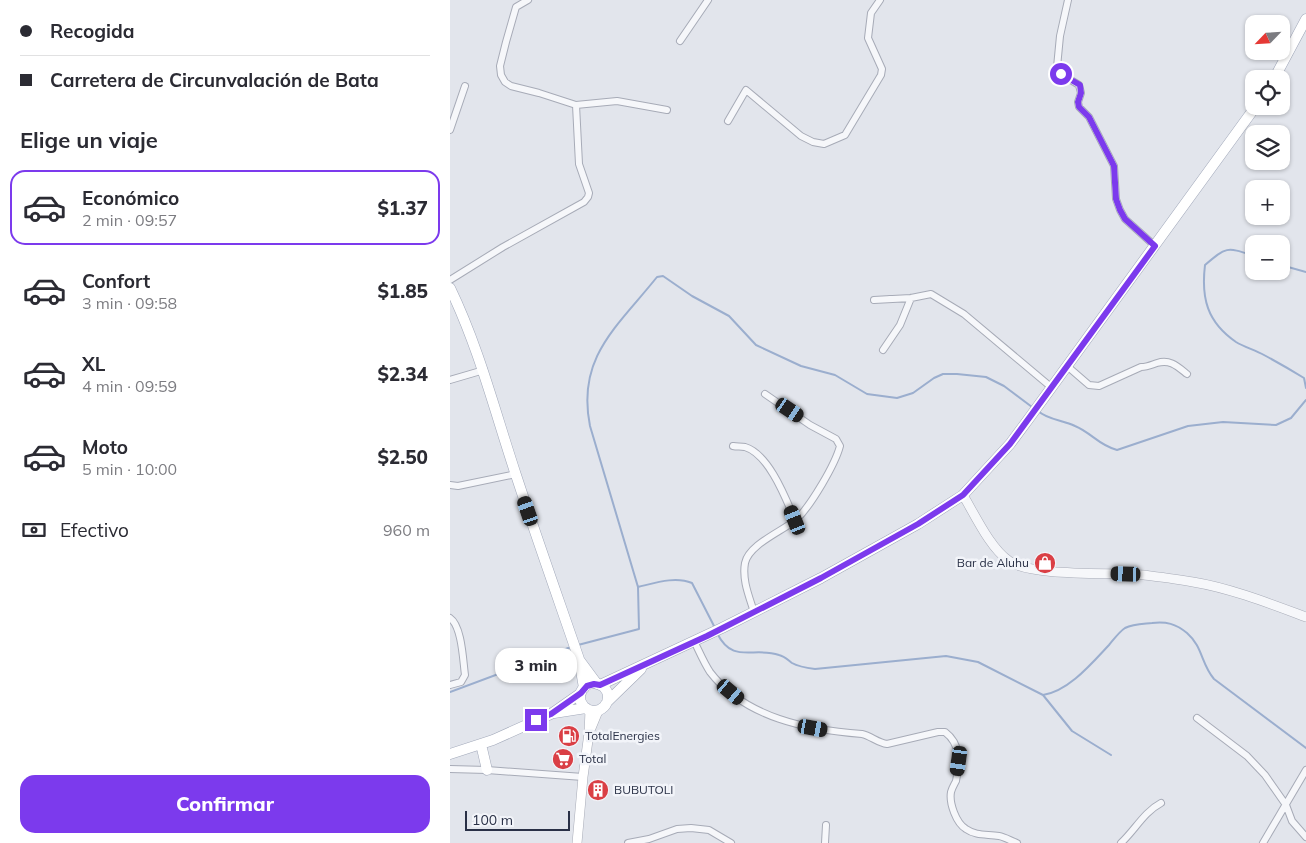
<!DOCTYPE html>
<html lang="es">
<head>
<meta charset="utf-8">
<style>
  body { margin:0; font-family:Mulish,sans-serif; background:#f2f2f3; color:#2b2b33; height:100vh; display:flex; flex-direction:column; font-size:19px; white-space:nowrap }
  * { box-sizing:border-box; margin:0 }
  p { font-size:16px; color:#7c7c81 }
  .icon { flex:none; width:28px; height:28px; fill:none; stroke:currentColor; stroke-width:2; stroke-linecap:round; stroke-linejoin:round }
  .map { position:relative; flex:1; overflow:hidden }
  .side { display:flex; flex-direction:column; background:#fff; width:450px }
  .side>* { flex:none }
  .hud { display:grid; align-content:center; height:110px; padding:0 20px; background:#fff }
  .needle { width:32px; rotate:245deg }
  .controls { position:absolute; left:795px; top:15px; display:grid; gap:10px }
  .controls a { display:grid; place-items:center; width:45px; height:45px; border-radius:10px; background:#fff; box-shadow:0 1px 4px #0004; font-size:25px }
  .scale { position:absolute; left:15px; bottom:12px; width:105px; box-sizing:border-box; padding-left:5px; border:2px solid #293046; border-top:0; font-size:14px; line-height:18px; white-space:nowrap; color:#293046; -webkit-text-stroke:4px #f2f4f9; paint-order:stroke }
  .end { position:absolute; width:22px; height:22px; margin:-11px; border:6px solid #7c3aed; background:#fff; box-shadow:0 0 0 2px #fff }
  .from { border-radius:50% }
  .bubble { position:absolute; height:35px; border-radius:15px; background:#fff; box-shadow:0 1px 4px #0004; font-size:16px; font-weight:800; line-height:35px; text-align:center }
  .car { position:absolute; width:15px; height:30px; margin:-15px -8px; border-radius:6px; box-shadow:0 0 4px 1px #0007; background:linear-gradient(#222 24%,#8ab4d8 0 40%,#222 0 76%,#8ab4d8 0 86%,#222 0) }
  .hud b { display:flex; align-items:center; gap:18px; height:48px; font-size:19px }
  .hud b+b { border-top:1px solid #e1e1e2 }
  .hud i { width:12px; height:12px; background:#2b2b33 }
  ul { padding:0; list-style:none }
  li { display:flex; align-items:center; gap:15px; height:75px; margin:0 10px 8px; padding:0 10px; border:2px solid transparent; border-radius:15px }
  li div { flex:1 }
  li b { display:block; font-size:19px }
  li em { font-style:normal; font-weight:800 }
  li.on { border-color:#7c3aed }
  li>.icon { width:45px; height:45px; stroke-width:1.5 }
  h2 { padding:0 20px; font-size:22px; line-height:60px }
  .pay { display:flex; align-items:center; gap:12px; height:55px; padding:0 20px; font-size:19px }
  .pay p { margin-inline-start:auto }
  .primary-button { display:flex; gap:10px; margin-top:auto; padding:10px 20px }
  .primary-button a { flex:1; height:58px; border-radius:15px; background:#7c3aed; color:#fff; font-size:20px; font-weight:800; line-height:58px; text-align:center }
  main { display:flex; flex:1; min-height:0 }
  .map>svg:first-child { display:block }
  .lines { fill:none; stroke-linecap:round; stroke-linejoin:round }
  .stream { stroke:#9baece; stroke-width:2 }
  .minor-casing { stroke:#a7abb7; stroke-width:8 }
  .tertiary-casing { stroke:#a7abb7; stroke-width:10 }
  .secondary-casing { stroke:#a7abb7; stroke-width:10 }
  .primary-casing { stroke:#a1a8b9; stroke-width:11 }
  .minor { stroke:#f6f7fa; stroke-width:6 }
  .tertiary { stroke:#f6f7fa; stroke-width:9 }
  .secondary { stroke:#fff; stroke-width:9 }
  .primary { stroke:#fff; stroke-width:10 }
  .route { stroke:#7c3aed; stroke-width:6 }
  .labels { text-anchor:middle; stroke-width:5; stroke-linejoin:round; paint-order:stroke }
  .poi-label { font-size:12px; fill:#293046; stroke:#f2f4f9; text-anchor:start }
</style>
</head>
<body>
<main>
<section class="side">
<div class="hud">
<b><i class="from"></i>Recogida</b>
<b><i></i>Carretera de Circunvalación de Bata</b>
</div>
<h2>Elige un viaje</h2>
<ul>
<li class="on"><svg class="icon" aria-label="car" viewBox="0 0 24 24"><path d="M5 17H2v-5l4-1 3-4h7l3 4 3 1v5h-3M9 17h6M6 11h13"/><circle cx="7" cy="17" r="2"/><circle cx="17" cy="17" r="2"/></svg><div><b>Económico</b><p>2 min · 09:57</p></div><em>$1.37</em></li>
<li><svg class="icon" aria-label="car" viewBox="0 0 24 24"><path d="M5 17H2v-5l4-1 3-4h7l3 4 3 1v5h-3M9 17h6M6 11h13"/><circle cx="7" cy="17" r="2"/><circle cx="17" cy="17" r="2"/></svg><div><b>Confort</b><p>3 min · 09:58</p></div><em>$1.85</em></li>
<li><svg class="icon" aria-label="car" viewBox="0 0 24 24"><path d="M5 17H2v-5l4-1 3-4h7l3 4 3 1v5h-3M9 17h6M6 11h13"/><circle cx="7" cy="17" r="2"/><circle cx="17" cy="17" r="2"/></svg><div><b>XL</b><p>4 min · 09:59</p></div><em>$2.34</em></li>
<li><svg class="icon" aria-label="car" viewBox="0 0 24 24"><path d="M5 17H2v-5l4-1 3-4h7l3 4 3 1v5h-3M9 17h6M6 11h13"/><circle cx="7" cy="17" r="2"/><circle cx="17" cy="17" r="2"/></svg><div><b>Moto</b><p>5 min · 10:00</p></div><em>$2.50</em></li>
</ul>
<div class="pay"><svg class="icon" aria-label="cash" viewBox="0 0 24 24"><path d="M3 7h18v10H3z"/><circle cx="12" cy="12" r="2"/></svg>Efectivo<p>960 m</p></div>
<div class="primary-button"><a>Confirmar</a></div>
</section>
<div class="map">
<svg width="856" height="843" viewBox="0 0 856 843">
  <rect width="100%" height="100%" fill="#e2e5ec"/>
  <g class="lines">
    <path class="stream" d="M804 256C777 247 777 246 755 265 751 298 757 322 786 342 794 347 805 350 814 355 827 362 841 370 854 378L856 388
      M831 265 856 272
      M588 411C598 420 613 420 625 426 642 433 648 445 667 450L738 426 773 422 826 425 841 418 856 400
      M188 587 140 426C126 357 168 326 207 277L213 276 242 296 279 316 306 345 351 366 385 375 417 394 447 398 463 393 484 378 493 374H507L536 377 554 386 582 407
      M267 633C283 665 303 646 329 655 334 656 338 660 342 663 349 667 357 668 365 669L496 656 528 662 593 695C619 691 642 663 659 645 664 639 669 632 675 628 683 624 693 624 702 623 716 621 726 624 737 633 753 647 751 664 764 679L856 748
      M128 645 189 629 188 587C205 583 225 576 242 583L264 626
      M0 692 121 647
      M593 695 622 731 661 755"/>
    <g class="minor-casing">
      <path id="minor" d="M78 0 66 7 56 42 50 66 51 75 55 82 61 86 89 93 126 105 167 101 217 110
        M618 0 610 36 607 67 611 74 629 85 631 93 628 102 629 107 639 117 664 166 666 199 670 210 675 219 705 246
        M230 41 258 0
        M278 121 296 90 351 136 363 142 374 144 395 135 431 75 432 69 418 38 421 13 430 0
        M0 130 15 86
        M0 280 53 247 134 202 138 197 139 193 129 164 126 105
        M441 299 424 300 461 298 481 294 514 314 601 387
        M433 350 450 325 461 298
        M617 366 639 385 649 386 691 367C697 367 701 365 707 363 720 359 727 366 737 374
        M0 380 34 370
        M283 446C287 447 291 446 295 447 319 454 336 499 345 520
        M0 485 8 486 66 474
        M304 612C299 596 292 580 295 563 299 544 333 531 347 519 361 505 385 465 390 446L386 439 360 425 315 394
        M0 618C12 626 13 661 15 675L11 682 0 685
        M244 641C249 651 254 663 260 672 295 718 358 730 412 734 421 736 428 743 437 744L488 732H495C511 744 510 763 506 781 504 785 502 788 501 792 499 803 506 823 516 829 526 836 537 834 549 836 555 837 561 841 567 843
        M747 718 797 756 815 775 836 805 842 821 856 837
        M0 769 37 770 133 777
        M178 843 199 839 227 829 241 828 259 830 281 843
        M375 843 376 825
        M671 843C685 830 694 812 711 803
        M813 843 856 770"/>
    </g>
    <g class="tertiary-casing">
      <path id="tertiary" d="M513 495C525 515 540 548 559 561 582 577 662 572 694 575 710 577 727 579 743 582 780 588 821 604 856 617"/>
    </g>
    <g class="secondary-casing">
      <path id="secondary" d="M141 728 148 711
        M127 843 133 777 139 733 140 710"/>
    </g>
    <g class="primary-casing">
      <path id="primary" d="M824 79 856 19
        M0 288C29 348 45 412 66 475 86 536 108 598 129 659L134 688
        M130 661 147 684
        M130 697a14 14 0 1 1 28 0a14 14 0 1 1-28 0Z
        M150 685 272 628 371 578 468 524 513 495 560 444 580 417 806 106
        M157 702 191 669
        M104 713 136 708
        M31 744 37 770
        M0 754 43 740 101 714 131 693"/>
    </g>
    <use href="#minor" class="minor"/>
    <use href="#tertiary" class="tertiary"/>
    <use href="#secondary" class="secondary"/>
    <use href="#primary" class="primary"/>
  </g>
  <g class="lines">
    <path class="route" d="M86 720 101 714 131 693 137 686 144 684 150 685 257 636 371 578 468 524 513 495 560 444 705 246 675 219 670 210 666 199 664 166 639 117 629 107 628 102 631 93 630 85 611 74"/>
  </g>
  <defs>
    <g id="shop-disc" transform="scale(1.125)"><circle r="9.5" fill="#da3f45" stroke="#f2f4f9"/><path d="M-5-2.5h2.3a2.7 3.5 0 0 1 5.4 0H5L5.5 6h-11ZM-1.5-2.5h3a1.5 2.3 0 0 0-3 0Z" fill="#fff"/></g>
    <g id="fuel-disc" transform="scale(1.125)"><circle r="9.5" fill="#da3f45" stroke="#f2f4f9"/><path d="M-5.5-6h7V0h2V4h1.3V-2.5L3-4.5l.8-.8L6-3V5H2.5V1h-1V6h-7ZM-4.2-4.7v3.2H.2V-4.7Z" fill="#fff"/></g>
    <g id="supermarket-disc" transform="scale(1.125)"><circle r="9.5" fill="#da3f45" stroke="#f2f4f9"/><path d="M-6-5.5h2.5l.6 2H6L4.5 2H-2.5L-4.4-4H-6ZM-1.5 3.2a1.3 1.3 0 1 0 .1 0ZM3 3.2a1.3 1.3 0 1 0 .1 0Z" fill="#fff"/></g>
    <g id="building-disc" transform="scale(1.125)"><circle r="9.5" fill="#da3f45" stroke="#f2f4f9"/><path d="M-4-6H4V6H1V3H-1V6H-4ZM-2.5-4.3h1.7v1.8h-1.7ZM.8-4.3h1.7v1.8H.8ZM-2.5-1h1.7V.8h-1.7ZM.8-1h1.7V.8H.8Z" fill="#fff"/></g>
  </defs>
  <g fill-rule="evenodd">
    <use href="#shop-disc" x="595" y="563"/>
    <use href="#fuel-disc" x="119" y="736"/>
    <use href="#supermarket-disc" x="113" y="759"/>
    <use href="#building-disc" x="148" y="790"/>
  </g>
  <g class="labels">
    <g class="poi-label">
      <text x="579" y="567" text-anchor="end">Bar de Aluhu</text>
      <text x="135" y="740">TotalEnergies</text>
      <text x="129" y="763">Total</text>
      <text x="164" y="794">BUBUTOLI</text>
    </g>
  </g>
</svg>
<div class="controls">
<a><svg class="needle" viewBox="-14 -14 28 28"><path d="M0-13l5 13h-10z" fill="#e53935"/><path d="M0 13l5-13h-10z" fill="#7c7c81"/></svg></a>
<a><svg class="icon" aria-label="locate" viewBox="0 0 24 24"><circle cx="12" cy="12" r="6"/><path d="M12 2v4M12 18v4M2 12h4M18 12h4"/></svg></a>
<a><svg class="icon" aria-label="layers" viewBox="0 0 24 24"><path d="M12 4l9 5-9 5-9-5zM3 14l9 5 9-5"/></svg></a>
<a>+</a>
<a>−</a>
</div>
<div class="scale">100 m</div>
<i class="end from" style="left:611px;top:74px"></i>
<i class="end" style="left:86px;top:720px"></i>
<div class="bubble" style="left:45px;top:648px;width:82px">3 min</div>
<i class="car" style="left:340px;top:410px;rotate:124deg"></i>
<i class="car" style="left:78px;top:511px;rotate:341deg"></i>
<i class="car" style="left:345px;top:520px;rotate:338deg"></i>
<i class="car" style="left:676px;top:574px;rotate:272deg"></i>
<i class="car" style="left:281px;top:692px;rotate:130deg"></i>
<i class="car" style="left:363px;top:728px;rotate:100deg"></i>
<i class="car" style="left:509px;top:761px;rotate:188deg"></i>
</div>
</main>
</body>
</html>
